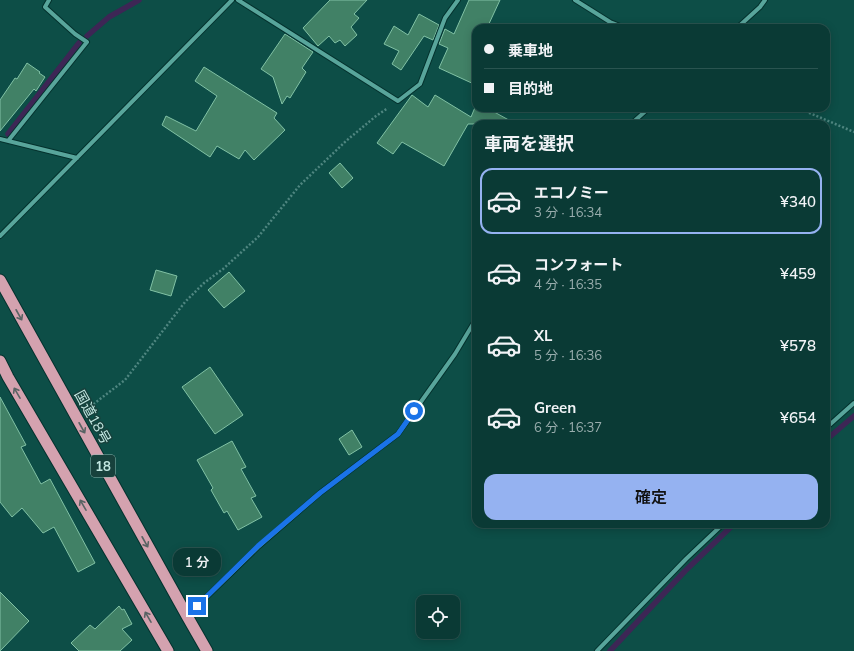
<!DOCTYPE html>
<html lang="ja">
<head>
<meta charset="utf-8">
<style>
  body { margin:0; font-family:Mulish,"Noto Sans JP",sans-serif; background:#184541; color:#f1f3f6; height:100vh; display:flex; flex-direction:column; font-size:15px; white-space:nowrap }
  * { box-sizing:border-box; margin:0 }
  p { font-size:13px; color:#99adad }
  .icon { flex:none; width:22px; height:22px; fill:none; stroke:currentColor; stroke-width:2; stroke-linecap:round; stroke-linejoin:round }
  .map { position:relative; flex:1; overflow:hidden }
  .panel { position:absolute; left:472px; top:120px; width:358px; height:408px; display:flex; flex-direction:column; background:#0a3a35; border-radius:12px; box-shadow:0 2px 10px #0003,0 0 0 1px #2a5450 }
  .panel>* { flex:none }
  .top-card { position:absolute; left:472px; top:24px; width:358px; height:88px; border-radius:12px; box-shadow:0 2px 10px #0003,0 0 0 1px #2a5450; display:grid; align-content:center; height:88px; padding:0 12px; background:#0a3a35 }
  .controls { position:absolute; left:416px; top:595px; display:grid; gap:8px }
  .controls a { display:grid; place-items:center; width:44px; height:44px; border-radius:8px; background:#0a3a35; box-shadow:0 2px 10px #0003,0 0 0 1px #2a5450; font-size:20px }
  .end { position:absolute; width:18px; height:18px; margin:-9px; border:5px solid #1a73e8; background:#fff; box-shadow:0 0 0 2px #fff }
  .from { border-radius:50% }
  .bubble { position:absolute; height:28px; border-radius:12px; background:#0a3a35; box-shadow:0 2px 10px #0003,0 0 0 1px #2a5450; font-size:13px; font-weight:600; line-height:28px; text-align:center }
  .top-card b { display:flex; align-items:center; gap:14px; height:38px; font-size:15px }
  .top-card b+b { border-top:1px solid #2a5450 }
  .top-card i { width:10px; height:10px; background:#f1f3f6 }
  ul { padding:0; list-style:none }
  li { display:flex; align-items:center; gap:12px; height:66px; margin:0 8px 6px; padding:0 4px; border:2px solid transparent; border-radius:12px }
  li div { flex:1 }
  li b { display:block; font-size:15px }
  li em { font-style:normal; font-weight:600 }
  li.current { border-color:#95b2f1 }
  li>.icon { width:36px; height:36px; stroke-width:1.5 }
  h2 { padding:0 12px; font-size:18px; line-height:48px }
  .cta { display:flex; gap:8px; margin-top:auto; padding:8px 12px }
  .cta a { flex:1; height:46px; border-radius:12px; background:#95b2f1; color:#111; font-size:16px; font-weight:600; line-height:46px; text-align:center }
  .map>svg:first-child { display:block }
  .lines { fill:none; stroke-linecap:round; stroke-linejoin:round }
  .stream { stroke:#3d2655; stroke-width:5.5 }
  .building { fill:#418166; stroke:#81c2a5 }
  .minor-casing { stroke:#04312d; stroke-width:6 }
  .trunk-casing { stroke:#04312d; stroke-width:13 }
  .path { stroke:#4f8680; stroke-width:2.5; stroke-dasharray:2 2; stroke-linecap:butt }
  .minor { stroke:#58a59b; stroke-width:4 }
  .trunk { stroke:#d4a2af; stroke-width:11 }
  .oneway { stroke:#596364 }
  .route { stroke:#1a73e8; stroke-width:5 }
  .labels { text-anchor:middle; stroke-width:3; stroke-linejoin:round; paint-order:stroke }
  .shield { fill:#17413c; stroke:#8fb6b0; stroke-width:1 }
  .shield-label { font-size:13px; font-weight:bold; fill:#c3e8e2 }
  .street-label { font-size:14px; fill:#c3e8e2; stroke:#17413c }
</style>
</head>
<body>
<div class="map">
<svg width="854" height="651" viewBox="0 0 854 651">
  <rect width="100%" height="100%" fill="#0d4e47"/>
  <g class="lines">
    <path class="stream" d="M87 36 109 17 139 0
      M8 134 79 43
      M826 440 854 416
      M610 651 685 571 734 524"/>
  </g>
  <path class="building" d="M330 0H367L354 14 359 18 351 27 357 35 345 46 340 40 335 43 329 36 318 46 303 28Z
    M469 0H500L487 28H476V85L439 68 448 48 439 44 445 29 454 34Z
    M419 14 439 25 433 40 424 36 401 70 392 64 399 51 384 44 394 26 408 35Z
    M285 34 313 52 302 68 306 72 290 98 287 96 282 104 273 77 261 69Z
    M27 63 40 72 39 73 45 77 36 91 34 89 0 131V100L15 78 17 79Z
    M204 67 277 113 274 118 285 130 254 160 245 150 239 159 217 146 210 157 162 125 166 116 196 131 217 96 195 81Z
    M412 95 428 107 435 95 471 117 476 105V108H487L516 124H468L444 166 402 142 393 154 377 143Z
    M340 163 353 178 342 188 329 173Z
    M156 270 177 276 171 296 150 290Z
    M229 272 245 291 224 308 208 290Z
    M210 367 243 415 215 434 182 387Z
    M0 397 26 445 21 447 41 484 50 479 95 563 78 572 54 527 43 533 22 508 12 517 0 502Z
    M352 430 362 447 349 455 339 439Z
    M232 441 246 467 241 469 256 496 251 498 262 517 238 530 227 511 224 513 211 490 213 488 197 460Z
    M0 592 29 621 0 651Z
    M119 606 122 610 124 609 132 624 122 629 132 640 120 651H79L71 643 90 625 95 629Z"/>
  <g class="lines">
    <g class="minor-casing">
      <path id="minor" d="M238 0 398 101 420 84 445 18 458 0
        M575 0 610 22 625 28
        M737 28 760 7 765 0
        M631 124 649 108
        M0 139 77 158
        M8 141 87 42 75 34 45 7 49 0
        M0 236 232 0
        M826 428 854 403
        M187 616 258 547 320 493 398 434 455 354 476 319
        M597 651 686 559 723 524"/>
    </g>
    <g class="trunk-casing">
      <path id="trunk" d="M0 280 187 616 207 651
        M0 361 8 377 168 651"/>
    </g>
    <path class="path" d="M798 108 854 132
      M87 409 125 380 185 302 204 283 223 269 258 237 300 185 346 141 376 116 388 108"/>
    <use href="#minor" class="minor"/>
    <use href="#trunk" class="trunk"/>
  </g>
  <defs><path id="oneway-shaft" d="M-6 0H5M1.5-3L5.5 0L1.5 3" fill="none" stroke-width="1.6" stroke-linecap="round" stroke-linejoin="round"/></defs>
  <g class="oneway">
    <use href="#oneway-shaft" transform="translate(19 315) rotate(61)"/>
    <use href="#oneway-shaft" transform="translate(17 393) rotate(-120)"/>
    <use href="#oneway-shaft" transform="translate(82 428) rotate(61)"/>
    <use href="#oneway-shaft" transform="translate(83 505) rotate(-120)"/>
    <use href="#oneway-shaft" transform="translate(145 542) rotate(61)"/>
    <use href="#oneway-shaft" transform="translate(148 617) rotate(-120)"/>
  </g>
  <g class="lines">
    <path class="route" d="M197 606 258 546 320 493 398 434 414 411"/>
  </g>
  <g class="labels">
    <rect class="shield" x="91" y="455" width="24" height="22" rx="3"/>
    <g class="shield-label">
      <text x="103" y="471">18</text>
    </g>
    <g class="street-label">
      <text transform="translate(93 417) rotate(61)" y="5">国道18号</text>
    </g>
  </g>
</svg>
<div class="controls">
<a><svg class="icon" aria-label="locate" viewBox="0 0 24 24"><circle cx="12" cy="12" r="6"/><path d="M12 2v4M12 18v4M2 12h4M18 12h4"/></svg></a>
</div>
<i class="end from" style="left:414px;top:411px"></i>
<i class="end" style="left:197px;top:606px"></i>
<div class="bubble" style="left:173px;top:548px;width:48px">1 分</div>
<div class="top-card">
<b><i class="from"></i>乗車地</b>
<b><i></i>目的地</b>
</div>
<section class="panel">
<h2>車両を選択</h2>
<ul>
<li class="current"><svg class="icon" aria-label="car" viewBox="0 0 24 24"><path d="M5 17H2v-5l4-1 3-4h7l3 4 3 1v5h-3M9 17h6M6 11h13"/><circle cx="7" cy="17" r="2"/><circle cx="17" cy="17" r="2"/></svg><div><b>エコノミー</b><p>3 分 · 16:34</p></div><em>¥340</em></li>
<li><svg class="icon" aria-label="car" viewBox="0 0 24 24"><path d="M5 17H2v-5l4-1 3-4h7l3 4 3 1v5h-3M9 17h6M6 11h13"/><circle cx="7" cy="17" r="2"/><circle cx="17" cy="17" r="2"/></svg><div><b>コンフォート</b><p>4 分 · 16:35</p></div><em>¥459</em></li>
<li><svg class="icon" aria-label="car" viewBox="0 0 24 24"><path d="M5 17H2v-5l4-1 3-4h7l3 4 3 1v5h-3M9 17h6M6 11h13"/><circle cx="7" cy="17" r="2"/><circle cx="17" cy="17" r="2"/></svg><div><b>XL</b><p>5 分 · 16:36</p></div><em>¥578</em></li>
<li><svg class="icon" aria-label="car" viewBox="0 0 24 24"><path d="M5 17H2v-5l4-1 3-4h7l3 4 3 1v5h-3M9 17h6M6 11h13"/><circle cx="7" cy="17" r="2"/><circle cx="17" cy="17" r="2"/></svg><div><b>Green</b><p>6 分 · 16:37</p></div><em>¥654</em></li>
</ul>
<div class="cta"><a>確定</a></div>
</section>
</div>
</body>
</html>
